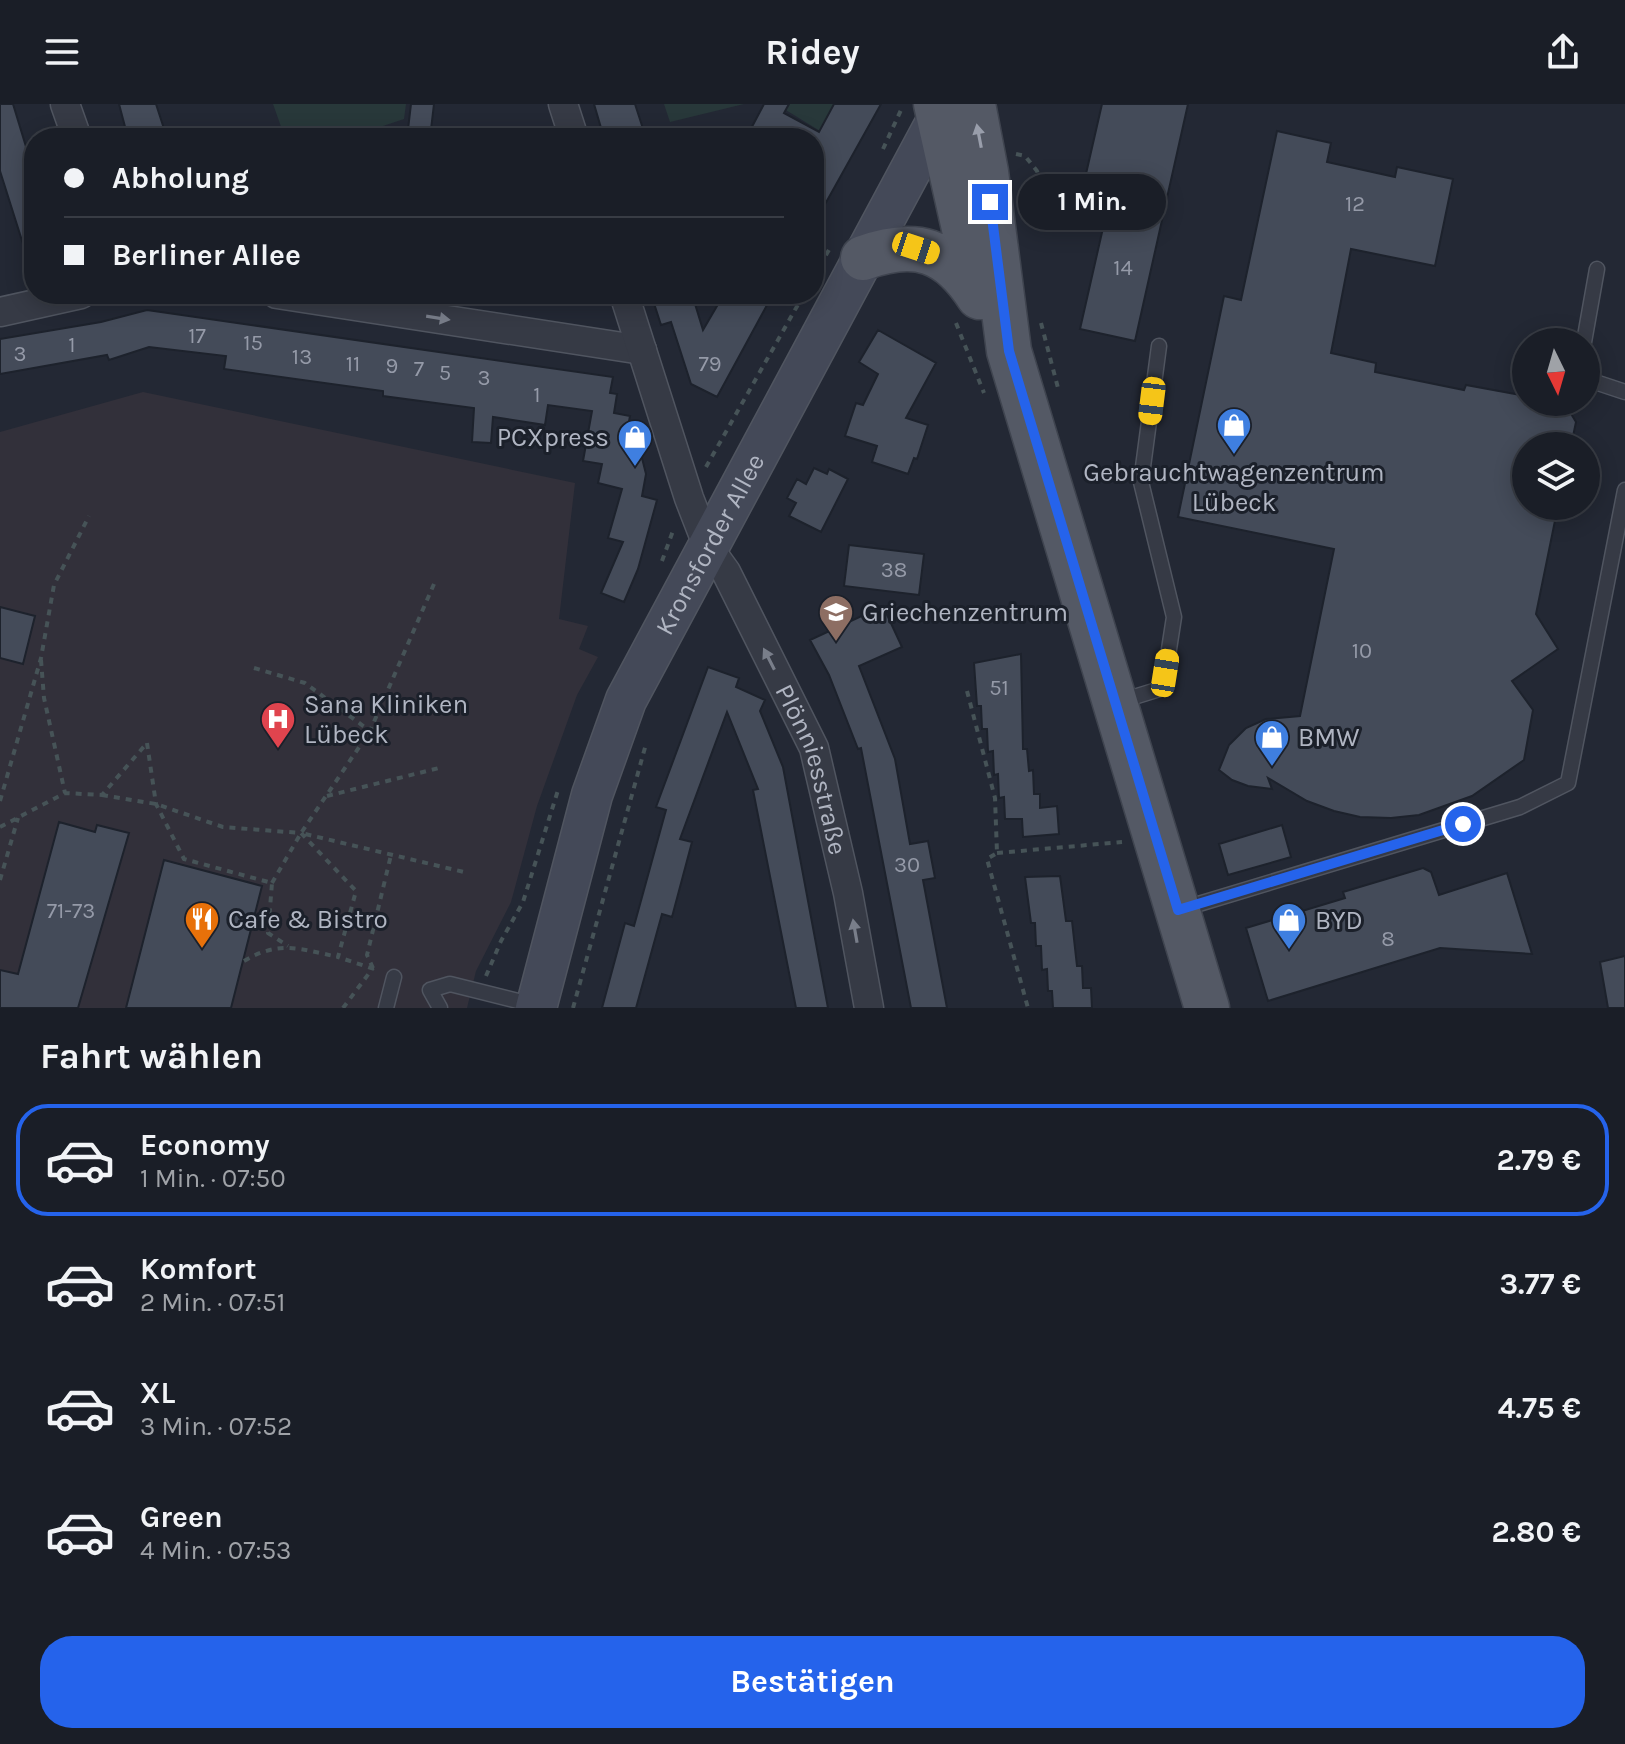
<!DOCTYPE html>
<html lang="de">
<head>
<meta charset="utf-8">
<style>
  body { margin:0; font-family:Karla,sans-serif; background:#272b33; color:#f1f3f6; height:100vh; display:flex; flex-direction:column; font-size:30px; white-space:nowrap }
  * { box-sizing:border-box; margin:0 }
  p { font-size:26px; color:#9fa2a7 }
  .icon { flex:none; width:44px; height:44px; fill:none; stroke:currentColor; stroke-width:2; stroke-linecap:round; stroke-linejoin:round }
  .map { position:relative; height:904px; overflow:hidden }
  .side { display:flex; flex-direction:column; background:#1a1e27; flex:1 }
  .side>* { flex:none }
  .hud { position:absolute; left:24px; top:24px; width:800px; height:176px; border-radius:32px; box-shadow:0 4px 20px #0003,0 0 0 2px #383c44; display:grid; align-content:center; height:176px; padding:0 40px; background:#1a1e27 }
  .needle { width:52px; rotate:175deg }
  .buttons { position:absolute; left:1512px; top:224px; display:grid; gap:16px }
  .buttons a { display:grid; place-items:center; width:88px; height:88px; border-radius:50%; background:#1a1e27; box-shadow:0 4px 20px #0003,0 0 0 2px #383c44; font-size:40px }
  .end { position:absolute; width:36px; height:36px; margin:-18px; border:10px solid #2563eb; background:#fff; box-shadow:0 0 0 4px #fff }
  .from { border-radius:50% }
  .bubble { position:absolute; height:56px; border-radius:28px; background:#1a1e27; box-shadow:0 4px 20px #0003,0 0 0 2px #383c44; font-size:26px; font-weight:700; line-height:56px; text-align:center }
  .car { position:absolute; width:24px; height:48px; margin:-24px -12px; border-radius:10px; box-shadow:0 0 6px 2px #0007; background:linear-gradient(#f5c518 24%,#345 0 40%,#f5c518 0 76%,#345 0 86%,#f5c518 0) }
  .hud b { display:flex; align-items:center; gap:28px; height:76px; font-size:30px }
  .hud b+b { border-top:2px solid #383c44 }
  .hud i { width:20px; height:20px; background:#f1f3f6 }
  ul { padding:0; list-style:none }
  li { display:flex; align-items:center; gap:24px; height:112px; margin:0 16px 12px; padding:0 24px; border:4px solid transparent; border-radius:32px }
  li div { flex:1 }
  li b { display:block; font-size:30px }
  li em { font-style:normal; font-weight:700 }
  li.current { border-color:#2563eb }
  li>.icon { width:72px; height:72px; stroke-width:1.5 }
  h2 { padding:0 40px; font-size:36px; line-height:96px }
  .action { display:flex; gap:16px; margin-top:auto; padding:16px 40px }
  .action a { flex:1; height:92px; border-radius:32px; background:#2563eb; color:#fff; font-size:32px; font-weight:700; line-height:92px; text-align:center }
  header { display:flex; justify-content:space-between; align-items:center; height:104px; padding:0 40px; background:#1a1e27; font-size:36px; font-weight:700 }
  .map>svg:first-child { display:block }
  .medical { fill:#32303a }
  .green { fill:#28383a }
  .building { fill:#444b59; stroke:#1d222c; stroke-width:2 }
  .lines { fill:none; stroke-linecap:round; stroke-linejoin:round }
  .service-casing { stroke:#505560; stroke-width:17 }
  .minor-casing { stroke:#505560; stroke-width:31 }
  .secondary-casing { stroke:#505560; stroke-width:43 }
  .primary-casing { stroke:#3f444f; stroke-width:47 }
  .path { stroke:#465357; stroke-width:4; stroke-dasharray:6 6; stroke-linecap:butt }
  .service { stroke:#363a45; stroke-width:14 }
  .minor { stroke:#363a45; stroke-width:28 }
  .secondary { stroke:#444958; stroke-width:40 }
  .primary { stroke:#545965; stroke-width:44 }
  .oneway { fill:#999eab }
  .oneway2 { fill:#797e8a }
  .route { stroke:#2563eb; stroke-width:10 }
  .labels { text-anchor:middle; stroke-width:6; stroke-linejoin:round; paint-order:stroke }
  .number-label { font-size:22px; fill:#959aa8 }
  .poi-label { font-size:26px; fill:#b0b5c2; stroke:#1b202a; text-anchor:start }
  .street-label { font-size:26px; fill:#b0b5c2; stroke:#1b202a }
</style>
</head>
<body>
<header><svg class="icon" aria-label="menu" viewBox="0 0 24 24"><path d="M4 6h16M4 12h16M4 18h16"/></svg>Ridey<svg class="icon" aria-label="share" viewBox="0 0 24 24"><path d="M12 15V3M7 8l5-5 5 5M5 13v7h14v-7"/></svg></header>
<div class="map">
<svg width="1625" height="904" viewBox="0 0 1625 904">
  <rect width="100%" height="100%" fill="#232834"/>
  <path class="medical" d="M143 288 575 379 559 515 588 522 579 545 598 553 577 591 537 702 511 798 476 867 467 904H0V328Z"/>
  <path class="green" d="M273 0H406L404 15 347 34H285Z
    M664 0H744L670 18Z
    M776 0H834L820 27Z"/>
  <path class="building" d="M0 0H13L34 69V161L30 162 0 67Z
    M119 0H156L167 34H128Z
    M411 0H434L430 34H407Z
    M594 0H635L646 34H604Z
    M764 0H789L784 9 819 28 834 0H881L814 120 816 34H746Z
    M1102 0H1188L1135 237 1080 225 1108 102 1080 96Z
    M1277 27 1331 39 1327 58 1395 73 1397 63 1453 75 1435 162 1351 145 1331 249 1376 259 1375 268 1464 286 1466 281 1526 292V298H1564L1576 318 1571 342H1526V402H1558L1536 510 1558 545 1512 577 1533 606 1524 656 1472 692 1419 711 1391 714 1360 713 1334 707 1307 697 1268 674 1272 685 1248 682 1232 676 1219 666 1229 641 1246 624 1266 615 1300 612 1334 445 1178 413 1224 192 1241 196Z
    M651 190H692L703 226 724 190H773L717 293 691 280 671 218 661 221Z
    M147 206 613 273 610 289 617 290 614 309 630 312 628 323 632 324 629 347 641 350 646 370 642 392 657 396 638 465 624 498 601 489 623 438 608 434 622 385 598 379 602 360 583 357 592 307 548 301 545 321 493 313 491 339 472 338 474 304 383 292V287L224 265 226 252 149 243 109 256 107 251 0 270V235L101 218Z
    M878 226 936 259 906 314 928 321 917 355 914 354 908 370 872 358 877 342 845 332 856 299 863 301 878 270 859 258Z
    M814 364 827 370 829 365 848 375 821 428 789 412 796 399 787 394 797 375 806 380Z
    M849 441 924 450 919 491 844 482Z
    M883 502 902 543 859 562 895 655 910 740 928 737 935 774 923 776 947 904H911L861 644 858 645 829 571 810 536Z
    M0 503 35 512 23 560 0 554Z
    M1021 550 1023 645H1027L1029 667 1033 666 1034 690H1040V704L1057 702 1059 730 1023 733 1022 715H1005L1004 693 999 694 998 670 994 671 993 647 988 648 987 625H982L981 602H977L974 559Z
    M708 563 739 574 736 583 765 596 760 607 783 663 828 904H796L753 686 758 685 727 608 680 735 692 738 672 813 662 810 636 904H602L625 819 634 822 666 706 656 703Z
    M59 718 95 728 97 721 129 729 78 904H0V866L18 870Z
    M1282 721 1291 753 1228 771 1219 740Z
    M164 756 262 782 231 904H126Z
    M1423 764 1431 768 1439 791 1507 769 1532 850 1440 844 1268 897 1246 824 1345 794 1343 788Z
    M1060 772 1066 817H1072L1077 862H1082L1083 884H1091L1092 904H1053L1052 887H1048L1047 865 1042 866 1041 842H1036L1035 819H1031L1025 773Z
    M1625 852V904H1608L1600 858Z"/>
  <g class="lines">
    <g class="service-casing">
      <path id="service" d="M1584 238 1597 165
        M1586 275 1625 288
        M1121 597 1163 584 1174 513 1141 378 1159 242
        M1182 805 1520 703 1568 679 1625 386
        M386 904 394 873
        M440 904 430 886 450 880 534 901"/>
    </g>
    <g class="minor-casing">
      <g id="minor">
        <path d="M65 0 77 34"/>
        <path d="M563 0 574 34"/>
        <path d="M277 190 642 246"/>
        <path id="s1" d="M624 190 689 394 708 443 726 468 814 644 848 789 869 904"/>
        <path d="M0 208 81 190"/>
      </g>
    </g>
    <g class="secondary-casing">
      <g id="secondary">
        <path id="s2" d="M536 904 592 691 626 596 946 0"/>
      </g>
    </g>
    <g class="primary-casing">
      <path id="primary" d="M936 0 974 169
        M973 0 986 68 1009 247 1207 904
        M863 154C916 135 948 145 979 193"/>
    </g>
    <path class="path" d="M883 45 901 6
      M1016 50 1025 52 1037 67 1046 96
      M814 172 830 144
      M956 219 984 289
      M1041 219 1058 284
      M706 363 804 190
      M662 457 674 424
      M434 480 370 627 301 729 468 769
      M41 556 44 594 65 689
      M254 564 305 579 370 627
      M967 587 995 694 997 749 987 755 1028 904
      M147 639 156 700 184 755 272 779 268 829 288 842
      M102 691 156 700 223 723 301 729 356 787 338 853 377 866
      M327 692 443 663
      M0 697 41 554 54 481 89 412
      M0 723 65 689 102 691 147 639
      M997 749 1122 738
      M0 776 18 714
      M272 779 301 729
      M244 857C279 836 301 845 338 853
      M373 864 367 851 391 751
      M486 872 501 837 523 798 559 683
      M343 904 373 864
      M573 904 646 640"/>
    <use href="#service" class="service"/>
    <use href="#minor" class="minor"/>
    <use href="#secondary" class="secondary"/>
    <use href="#primary" class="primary"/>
  </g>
  <defs><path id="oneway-solid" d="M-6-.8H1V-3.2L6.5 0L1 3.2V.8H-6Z" transform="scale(2)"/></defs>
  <use class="oneway" href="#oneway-solid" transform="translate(979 32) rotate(-101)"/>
  <g class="oneway2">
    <use href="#oneway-solid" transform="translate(438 214) rotate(9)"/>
    <use href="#oneway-solid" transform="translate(769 555) rotate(-117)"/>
    <use href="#oneway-solid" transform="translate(855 827) rotate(-100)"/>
  </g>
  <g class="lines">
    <path class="route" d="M990 98 1009 247 1178 806 1463 720"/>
  </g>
  <defs>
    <g id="shop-pin" transform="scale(1.8)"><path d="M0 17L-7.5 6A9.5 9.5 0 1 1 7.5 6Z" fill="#3f7fe0" stroke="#1b202a"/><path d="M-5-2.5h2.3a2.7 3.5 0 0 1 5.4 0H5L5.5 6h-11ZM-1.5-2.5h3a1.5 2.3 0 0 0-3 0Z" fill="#fff"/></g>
    <g id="school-pin" transform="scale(1.8)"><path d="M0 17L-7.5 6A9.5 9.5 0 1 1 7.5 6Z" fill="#8d6e63" stroke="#1b202a"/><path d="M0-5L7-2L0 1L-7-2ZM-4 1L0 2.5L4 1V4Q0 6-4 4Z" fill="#fff"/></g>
    <g id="hospital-pin" transform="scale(1.8)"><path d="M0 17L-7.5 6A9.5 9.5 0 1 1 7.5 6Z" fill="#e0444e" stroke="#1b202a"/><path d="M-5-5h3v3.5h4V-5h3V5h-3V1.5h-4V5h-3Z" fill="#fff"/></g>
    <g id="restaurant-pin" transform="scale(1.8)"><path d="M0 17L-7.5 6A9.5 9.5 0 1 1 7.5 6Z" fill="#e8710a" stroke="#1b202a"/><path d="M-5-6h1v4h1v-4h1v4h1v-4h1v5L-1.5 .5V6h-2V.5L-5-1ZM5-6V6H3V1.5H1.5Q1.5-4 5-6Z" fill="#fff"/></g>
  </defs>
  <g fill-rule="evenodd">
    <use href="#shop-pin" x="1234" y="321"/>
    <use href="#shop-pin" x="635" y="333"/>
    <use href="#school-pin" x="836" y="508"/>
    <use href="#hospital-pin" x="278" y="615"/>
    <use href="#shop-pin" x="1272" y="633"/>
    <use href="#restaurant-pin" x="202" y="815"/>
    <use href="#shop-pin" x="1289" y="816"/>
  </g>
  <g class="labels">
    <g class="number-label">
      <text x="1355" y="107">12</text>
      <text x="1123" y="171">14</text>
      <text x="197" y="239">17</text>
      <text x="253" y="246">15</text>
      <text x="72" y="248">1</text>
      <text x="20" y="257">3</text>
      <text x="302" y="260">13</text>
      <text x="353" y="267">11</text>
      <text x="710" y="267">79</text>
      <text x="392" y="269">9</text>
      <text x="419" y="272">7</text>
      <text x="445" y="276">5</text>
      <text x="484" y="281">3</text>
      <text x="537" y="298">1</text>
      <text x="894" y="473">38</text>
      <text x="1362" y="554">10</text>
      <text x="999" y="591">51</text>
      <text x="907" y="768">30</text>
      <text x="71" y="814">71-73</text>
      <text x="1388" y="842">8</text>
    </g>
    <g class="poi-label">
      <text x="609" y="342" text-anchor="end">PCXpress</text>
      <text x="1234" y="377" text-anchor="middle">Gebrauchtwagenzentrum<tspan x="1234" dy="30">Lübeck</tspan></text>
      <text x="862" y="517">Griechenzentrum</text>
      <text x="304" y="609">Sana Kliniken<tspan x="304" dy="30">Lübeck</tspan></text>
      <text x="1298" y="642">BMW</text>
      <text x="228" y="824">Cafe &amp; Bistro</text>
      <text x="1315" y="825">BYD</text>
    </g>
    <g class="street-label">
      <text dy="9" stroke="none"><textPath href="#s2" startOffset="498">Kronsforder Allee</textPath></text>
      <text dy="9" stroke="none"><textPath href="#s1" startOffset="514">Plönniesstraße</textPath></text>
    </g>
  </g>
</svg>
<div class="buttons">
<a><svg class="needle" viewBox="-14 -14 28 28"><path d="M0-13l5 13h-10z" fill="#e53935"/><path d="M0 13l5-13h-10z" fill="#9fa2a7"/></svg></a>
<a><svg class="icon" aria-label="layers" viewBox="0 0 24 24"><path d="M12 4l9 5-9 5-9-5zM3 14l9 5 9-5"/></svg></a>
</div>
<i class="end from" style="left:1463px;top:720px"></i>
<i class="end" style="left:990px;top:98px"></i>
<div class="bubble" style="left:1018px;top:70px;width:148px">1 Min.</div>
<i class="car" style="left:916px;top:144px;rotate:108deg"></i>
<i class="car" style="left:1152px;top:297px;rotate:187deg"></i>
<i class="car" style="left:1165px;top:569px;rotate:9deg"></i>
<div class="hud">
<b><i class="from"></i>Abholung</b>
<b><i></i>Berliner Allee</b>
</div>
</div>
<section class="side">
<h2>Fahrt wählen</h2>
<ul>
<li class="current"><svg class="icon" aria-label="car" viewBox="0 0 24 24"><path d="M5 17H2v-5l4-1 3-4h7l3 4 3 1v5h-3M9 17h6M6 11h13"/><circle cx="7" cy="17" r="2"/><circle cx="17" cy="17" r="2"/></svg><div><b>Economy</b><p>1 Min. · 07:50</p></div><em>2.79 €</em></li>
<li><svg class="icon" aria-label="car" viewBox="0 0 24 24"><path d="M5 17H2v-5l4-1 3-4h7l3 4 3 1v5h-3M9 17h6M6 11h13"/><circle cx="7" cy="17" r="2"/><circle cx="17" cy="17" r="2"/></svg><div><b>Komfort</b><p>2 Min. · 07:51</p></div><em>3.77 €</em></li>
<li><svg class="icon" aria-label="car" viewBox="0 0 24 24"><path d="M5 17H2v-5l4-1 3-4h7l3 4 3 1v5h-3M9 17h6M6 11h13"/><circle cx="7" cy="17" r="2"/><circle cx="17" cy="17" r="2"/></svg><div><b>XL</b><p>3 Min. · 07:52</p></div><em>4.75 €</em></li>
<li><svg class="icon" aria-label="car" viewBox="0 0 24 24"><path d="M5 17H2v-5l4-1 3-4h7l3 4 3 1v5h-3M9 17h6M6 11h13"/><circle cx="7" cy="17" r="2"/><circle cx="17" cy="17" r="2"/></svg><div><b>Green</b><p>4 Min. · 07:53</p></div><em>2.80 €</em></li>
</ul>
<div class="action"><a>Bestätigen</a></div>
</section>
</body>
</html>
